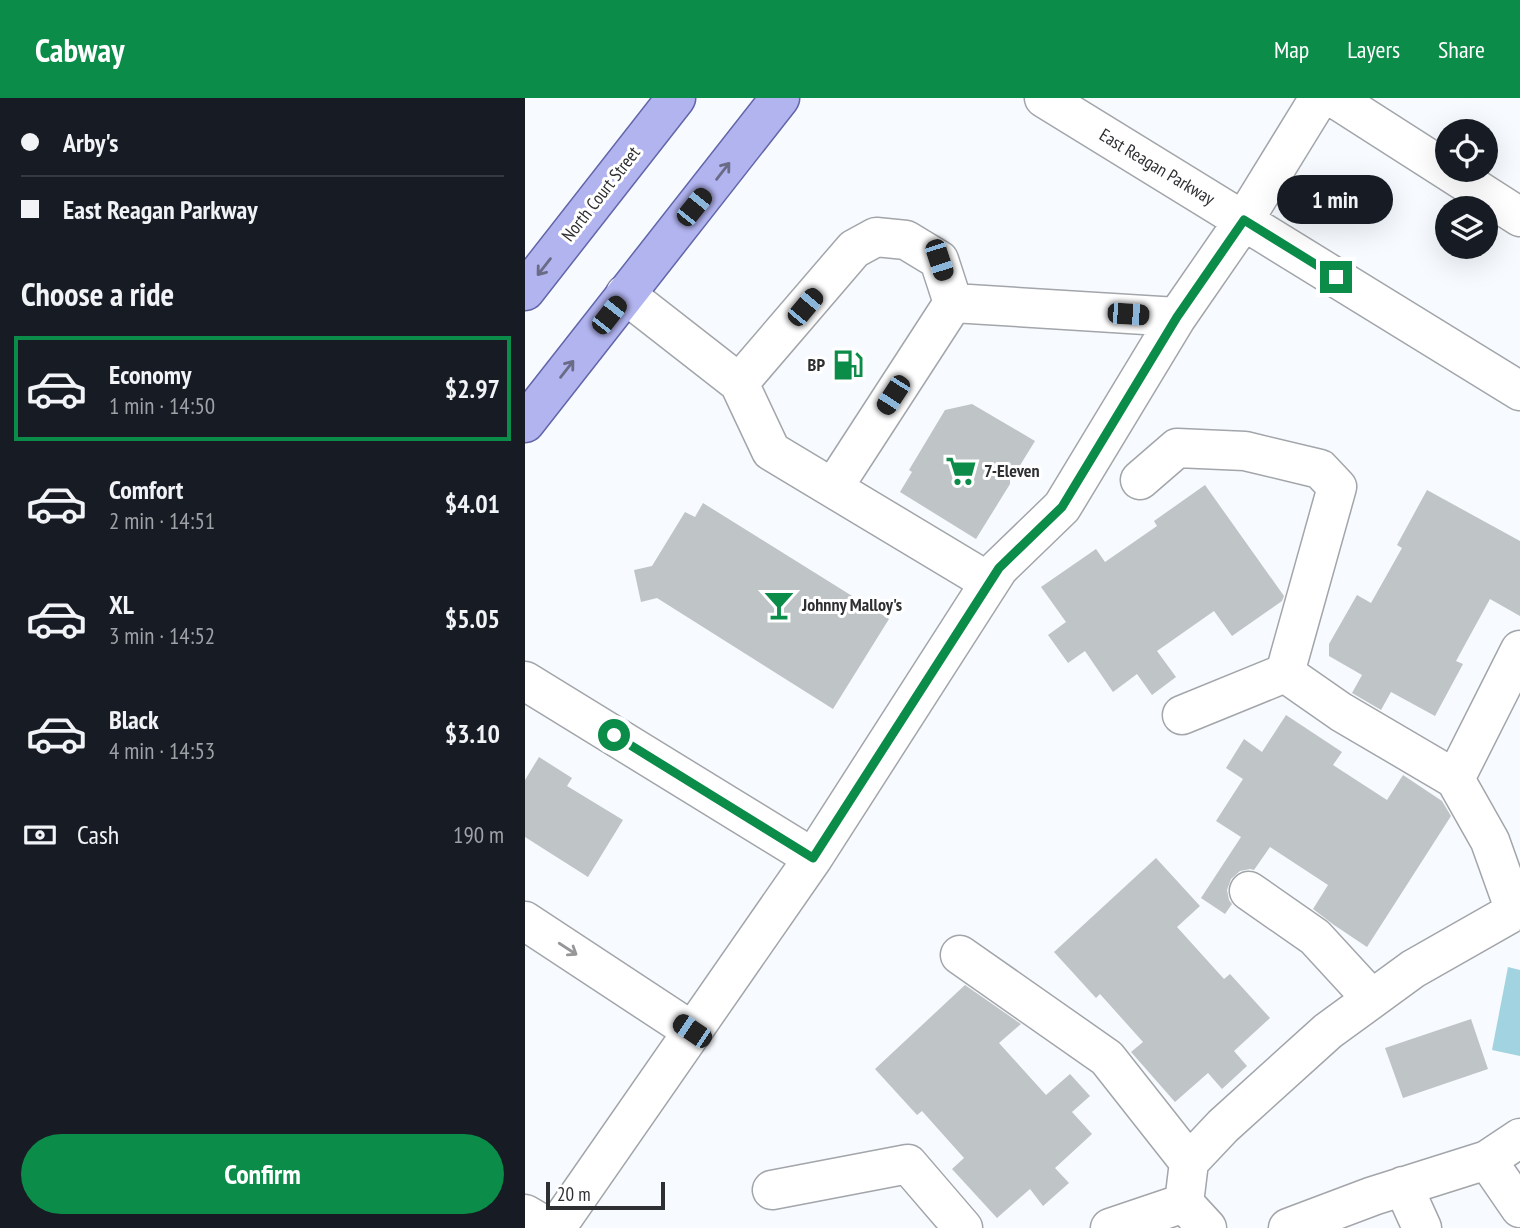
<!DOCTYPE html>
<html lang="en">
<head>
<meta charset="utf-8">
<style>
  body { margin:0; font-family:"PT Sans Narrow",sans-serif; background:#20242c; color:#f1f3f6; height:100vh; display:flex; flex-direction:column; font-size:26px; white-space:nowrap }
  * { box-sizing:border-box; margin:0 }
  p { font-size:23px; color:#9ea1a6 }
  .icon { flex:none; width:38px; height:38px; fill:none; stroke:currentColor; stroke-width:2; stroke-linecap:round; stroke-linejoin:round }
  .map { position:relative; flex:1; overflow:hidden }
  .drawer { display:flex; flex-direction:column; background:#171b24; width:525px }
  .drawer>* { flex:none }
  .guide { display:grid; align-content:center; height:154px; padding:0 21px; background:#171b24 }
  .fabs { position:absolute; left:910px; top:21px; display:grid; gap:14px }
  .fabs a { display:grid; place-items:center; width:63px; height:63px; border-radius:50%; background:#171b24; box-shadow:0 7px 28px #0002; font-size:35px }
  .scale { position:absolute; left:21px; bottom:18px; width:119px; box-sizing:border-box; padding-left:7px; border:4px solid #2e2f31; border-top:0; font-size:19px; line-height:24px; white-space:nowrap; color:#2e2f31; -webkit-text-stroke:5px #fff; paint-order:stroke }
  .end { position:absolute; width:32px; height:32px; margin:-16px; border:9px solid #0b8c48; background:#fff; box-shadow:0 0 0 4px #fff }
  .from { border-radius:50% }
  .bubble { position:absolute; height:49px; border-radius:24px; background:#171b24; box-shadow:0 7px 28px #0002; font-size:23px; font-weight:600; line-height:49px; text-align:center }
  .car { position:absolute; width:21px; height:42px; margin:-21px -10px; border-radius:9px; box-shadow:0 0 5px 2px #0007; background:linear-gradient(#222 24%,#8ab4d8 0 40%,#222 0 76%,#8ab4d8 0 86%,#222 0) }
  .guide b { display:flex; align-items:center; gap:24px; height:66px; font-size:26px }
  .guide b+b { border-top:2px solid #363941 }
  .guide i { width:18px; height:18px; background:#f1f3f6 }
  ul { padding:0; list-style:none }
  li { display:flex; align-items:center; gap:21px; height:105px; margin:0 14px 10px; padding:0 7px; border:4px solid transparent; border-radius:0px }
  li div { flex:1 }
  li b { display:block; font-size:26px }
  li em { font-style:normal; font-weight:600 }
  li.selected { border-color:#0b8c48 }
  li>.icon { width:63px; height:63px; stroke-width:1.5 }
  h2 { padding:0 21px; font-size:32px; line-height:84px }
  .pay { display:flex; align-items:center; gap:18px; height:77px; padding:0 21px; font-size:26px }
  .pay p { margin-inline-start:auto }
  .button { display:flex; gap:14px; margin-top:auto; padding:14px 21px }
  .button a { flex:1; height:80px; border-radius:42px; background:#0b8c48; color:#fff; font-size:28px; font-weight:600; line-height:80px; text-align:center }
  header { display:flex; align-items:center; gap:42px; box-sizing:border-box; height:98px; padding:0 35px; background:#0b8c48; color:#fff }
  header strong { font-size:33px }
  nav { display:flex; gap:38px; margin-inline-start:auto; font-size:24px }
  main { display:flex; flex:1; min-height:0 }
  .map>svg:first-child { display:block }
  .water { fill:#a2d3e0 }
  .building { fill:#bfc4c7 }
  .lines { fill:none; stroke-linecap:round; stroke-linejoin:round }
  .minor-casing { stroke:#a2a5a9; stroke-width:41 }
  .major-casing { stroke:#6265a7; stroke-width:41 }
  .minor { stroke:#fff; stroke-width:38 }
  .major { stroke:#b2b4f0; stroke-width:38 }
  .oneway { stroke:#696b87 }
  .oneway2 { stroke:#969798 }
  .route { stroke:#0b8c48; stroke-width:9 }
  .labels { text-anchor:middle; stroke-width:6; stroke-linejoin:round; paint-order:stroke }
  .street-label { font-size:18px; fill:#2e2f31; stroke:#fff }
  .poi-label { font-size:18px; font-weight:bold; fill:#2e2f31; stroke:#fff; text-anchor:start }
</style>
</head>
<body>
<header>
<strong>Cabway</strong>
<nav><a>Map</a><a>Layers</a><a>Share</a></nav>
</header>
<main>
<section class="drawer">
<div class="guide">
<b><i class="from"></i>Arby's</b>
<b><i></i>East Reagan Parkway</b>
</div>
<h2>Choose a ride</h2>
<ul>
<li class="selected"><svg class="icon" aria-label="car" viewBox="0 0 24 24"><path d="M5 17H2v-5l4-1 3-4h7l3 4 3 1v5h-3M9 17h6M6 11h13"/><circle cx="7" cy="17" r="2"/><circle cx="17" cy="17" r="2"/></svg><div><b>Economy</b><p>1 min · 14:50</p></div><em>$2.97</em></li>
<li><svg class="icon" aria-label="car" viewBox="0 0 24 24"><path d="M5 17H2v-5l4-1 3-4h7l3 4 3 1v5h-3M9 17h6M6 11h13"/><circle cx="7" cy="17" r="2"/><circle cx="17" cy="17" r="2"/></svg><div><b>Comfort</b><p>2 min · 14:51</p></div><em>$4.01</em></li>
<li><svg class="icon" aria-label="car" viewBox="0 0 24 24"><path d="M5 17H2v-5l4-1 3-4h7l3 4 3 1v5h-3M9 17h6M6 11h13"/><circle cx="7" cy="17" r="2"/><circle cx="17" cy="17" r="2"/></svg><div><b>XL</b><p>3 min · 14:52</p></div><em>$5.05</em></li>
<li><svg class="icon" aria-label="car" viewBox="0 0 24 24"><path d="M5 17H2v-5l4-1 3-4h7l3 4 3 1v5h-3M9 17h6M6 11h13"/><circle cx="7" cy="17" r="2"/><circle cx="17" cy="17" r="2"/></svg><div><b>Black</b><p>4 min · 14:53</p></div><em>$3.10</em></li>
</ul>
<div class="pay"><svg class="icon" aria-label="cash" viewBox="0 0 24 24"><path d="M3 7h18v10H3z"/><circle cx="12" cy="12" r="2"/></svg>Cash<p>190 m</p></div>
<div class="button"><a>Confirm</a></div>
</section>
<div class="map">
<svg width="995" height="1130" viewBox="0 0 995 1130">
  <rect width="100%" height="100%" fill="#f7fafe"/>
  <path class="water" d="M983 869 995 872V958L967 952Z"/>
  <path class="building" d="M447 306 510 343 494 369 485 373V386L451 441 375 394 387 374 384 372 420 312Z
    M680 387 759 498 757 503 707 538 689 513 632 553 651 579 627 597 612 576 588 594 560 553 543 565 523 537 541 524 516 489 571 451 580 464 632 428 629 423Z
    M902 392 995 443V518L965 501 931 563 938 566 910 618 866 594 856 612 827 595 837 577 804 558V546L832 497 846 505 877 450 872 447Z
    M178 405 364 521 308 611 132 500 116 504 109 472 127 468 160 414 170 419Z
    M761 617 817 654 808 667 862 702 878 677 917 703 926 718 842 849 809 827 788 811 803 787 745 749 729 772 725 771 715 773 706 781 702 792 704 802 707 806 700 816 676 800 716 739 691 723 718 681 701 670 719 641 737 654Z
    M14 659 47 680 42 688 98 722 63 779 0 739V682Z
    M631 760 675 808 652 829 699 881 705 876 745 920 709 953 722 968 697 991 683 975 650 1004 606 954 618 944 575 896 571 900 529 854Z
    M440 887 496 926 474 945 521 997 545 976 565 998 547 1014 567 1036 530 1070 544 1085 518 1108 505 1091 472 1120 427 1071 439 1060 397 1013 392 1017 350 971Z
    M946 921 963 971 878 1000 860 950Z"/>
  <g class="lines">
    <g class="minor-casing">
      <path id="minor" d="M519 0 995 293
        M809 0 995 119
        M100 196 214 285 246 353 464 484
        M214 285 329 151 351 139 381 142 414 162 428 205 652 219
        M615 382 652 350 720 353 795 371 812 389 760 575 816 614 930 681 965 743 990 813
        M308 390 428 205
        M0 583 288 760 31 1130
        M657 617 760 575
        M930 681 995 552
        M288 760 474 470 537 409 652 219 719 122 794 0
        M724 793 790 839 847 901
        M0 823 167 933
        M435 857 582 960 664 1064
        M962 1062 995 1110
        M878 1088 897 1130
        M247 1092 383 1066 438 1130
        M0 1116 24 1130
        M585 1130 659 1105
        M682 1130 659 1105 664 1064 698 1028 803 933 888 871 990 813 995 812
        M763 1130 848 1098 962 1062 995 1040"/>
    </g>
    <g class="major-casing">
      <path id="major" d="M0 193 151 0
        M0 325 255 0"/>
    </g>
    <use href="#minor" class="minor"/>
    <use href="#major" class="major"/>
  </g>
  <defs><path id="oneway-shaft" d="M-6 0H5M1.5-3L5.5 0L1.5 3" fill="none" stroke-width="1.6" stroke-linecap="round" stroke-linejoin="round" transform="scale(1.75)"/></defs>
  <g class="oneway">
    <use href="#oneway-shaft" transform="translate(198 73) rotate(-52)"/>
    <use href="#oneway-shaft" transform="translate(19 169) rotate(128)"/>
    <use href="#oneway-shaft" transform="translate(42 271) rotate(-52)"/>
  </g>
  <use class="oneway2" href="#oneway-shaft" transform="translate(43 851) rotate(33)"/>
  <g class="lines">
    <path class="route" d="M89 637 288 760 474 470 537 409 652 219 719 122 811 179"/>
  </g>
  <defs>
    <g id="fuel-bare" transform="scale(2.415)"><path d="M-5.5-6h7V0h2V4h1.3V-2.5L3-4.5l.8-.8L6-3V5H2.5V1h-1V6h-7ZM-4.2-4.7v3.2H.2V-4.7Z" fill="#0b8c48" stroke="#fff" stroke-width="2.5" paint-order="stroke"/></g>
    <g id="supermarket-bare" transform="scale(2.415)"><path d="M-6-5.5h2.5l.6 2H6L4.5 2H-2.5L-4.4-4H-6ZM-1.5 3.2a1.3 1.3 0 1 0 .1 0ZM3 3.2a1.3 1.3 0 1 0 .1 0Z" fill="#0b8c48" stroke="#fff" stroke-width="2.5" paint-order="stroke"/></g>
    <g id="bar-bare" transform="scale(2.415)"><path d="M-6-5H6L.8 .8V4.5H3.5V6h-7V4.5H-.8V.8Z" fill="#0b8c48" stroke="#fff" stroke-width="2.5" paint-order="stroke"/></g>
  </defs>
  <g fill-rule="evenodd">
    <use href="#fuel-bare" x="323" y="267"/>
    <use href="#supermarket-bare" x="436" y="373"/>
    <use href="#bar-bare" x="254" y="507"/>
  </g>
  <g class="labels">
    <g class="street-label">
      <text transform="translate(632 69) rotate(31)" y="6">East Reagan Parkway</text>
      <text transform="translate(76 96) rotate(-52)" y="6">North Court Street</text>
    </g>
    <g class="poi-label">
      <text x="300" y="273" text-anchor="end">BP</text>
      <text x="459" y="379">7-Eleven</text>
      <text x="277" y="513">Johnny Malloy's</text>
    </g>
  </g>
</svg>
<div class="fabs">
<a><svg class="icon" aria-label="locate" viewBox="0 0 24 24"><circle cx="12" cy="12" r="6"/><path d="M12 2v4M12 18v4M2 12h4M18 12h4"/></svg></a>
<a><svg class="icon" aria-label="layers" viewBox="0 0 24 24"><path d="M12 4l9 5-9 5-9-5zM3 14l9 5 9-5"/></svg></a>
</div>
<div class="scale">20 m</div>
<i class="end from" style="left:89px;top:637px"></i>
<i class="end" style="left:811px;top:179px"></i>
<div class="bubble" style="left:752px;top:77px;width:116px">1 min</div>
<i class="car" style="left:169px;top:109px;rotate:39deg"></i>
<i class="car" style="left:414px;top:162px;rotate:162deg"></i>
<i class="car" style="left:280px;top:209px;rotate:40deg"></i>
<i class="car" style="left:603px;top:216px;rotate:94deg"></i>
<i class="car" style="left:84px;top:217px;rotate:38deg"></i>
<i class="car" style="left:368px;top:297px;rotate:213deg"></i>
<i class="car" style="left:167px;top:933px;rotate:304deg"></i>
</div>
</main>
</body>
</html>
